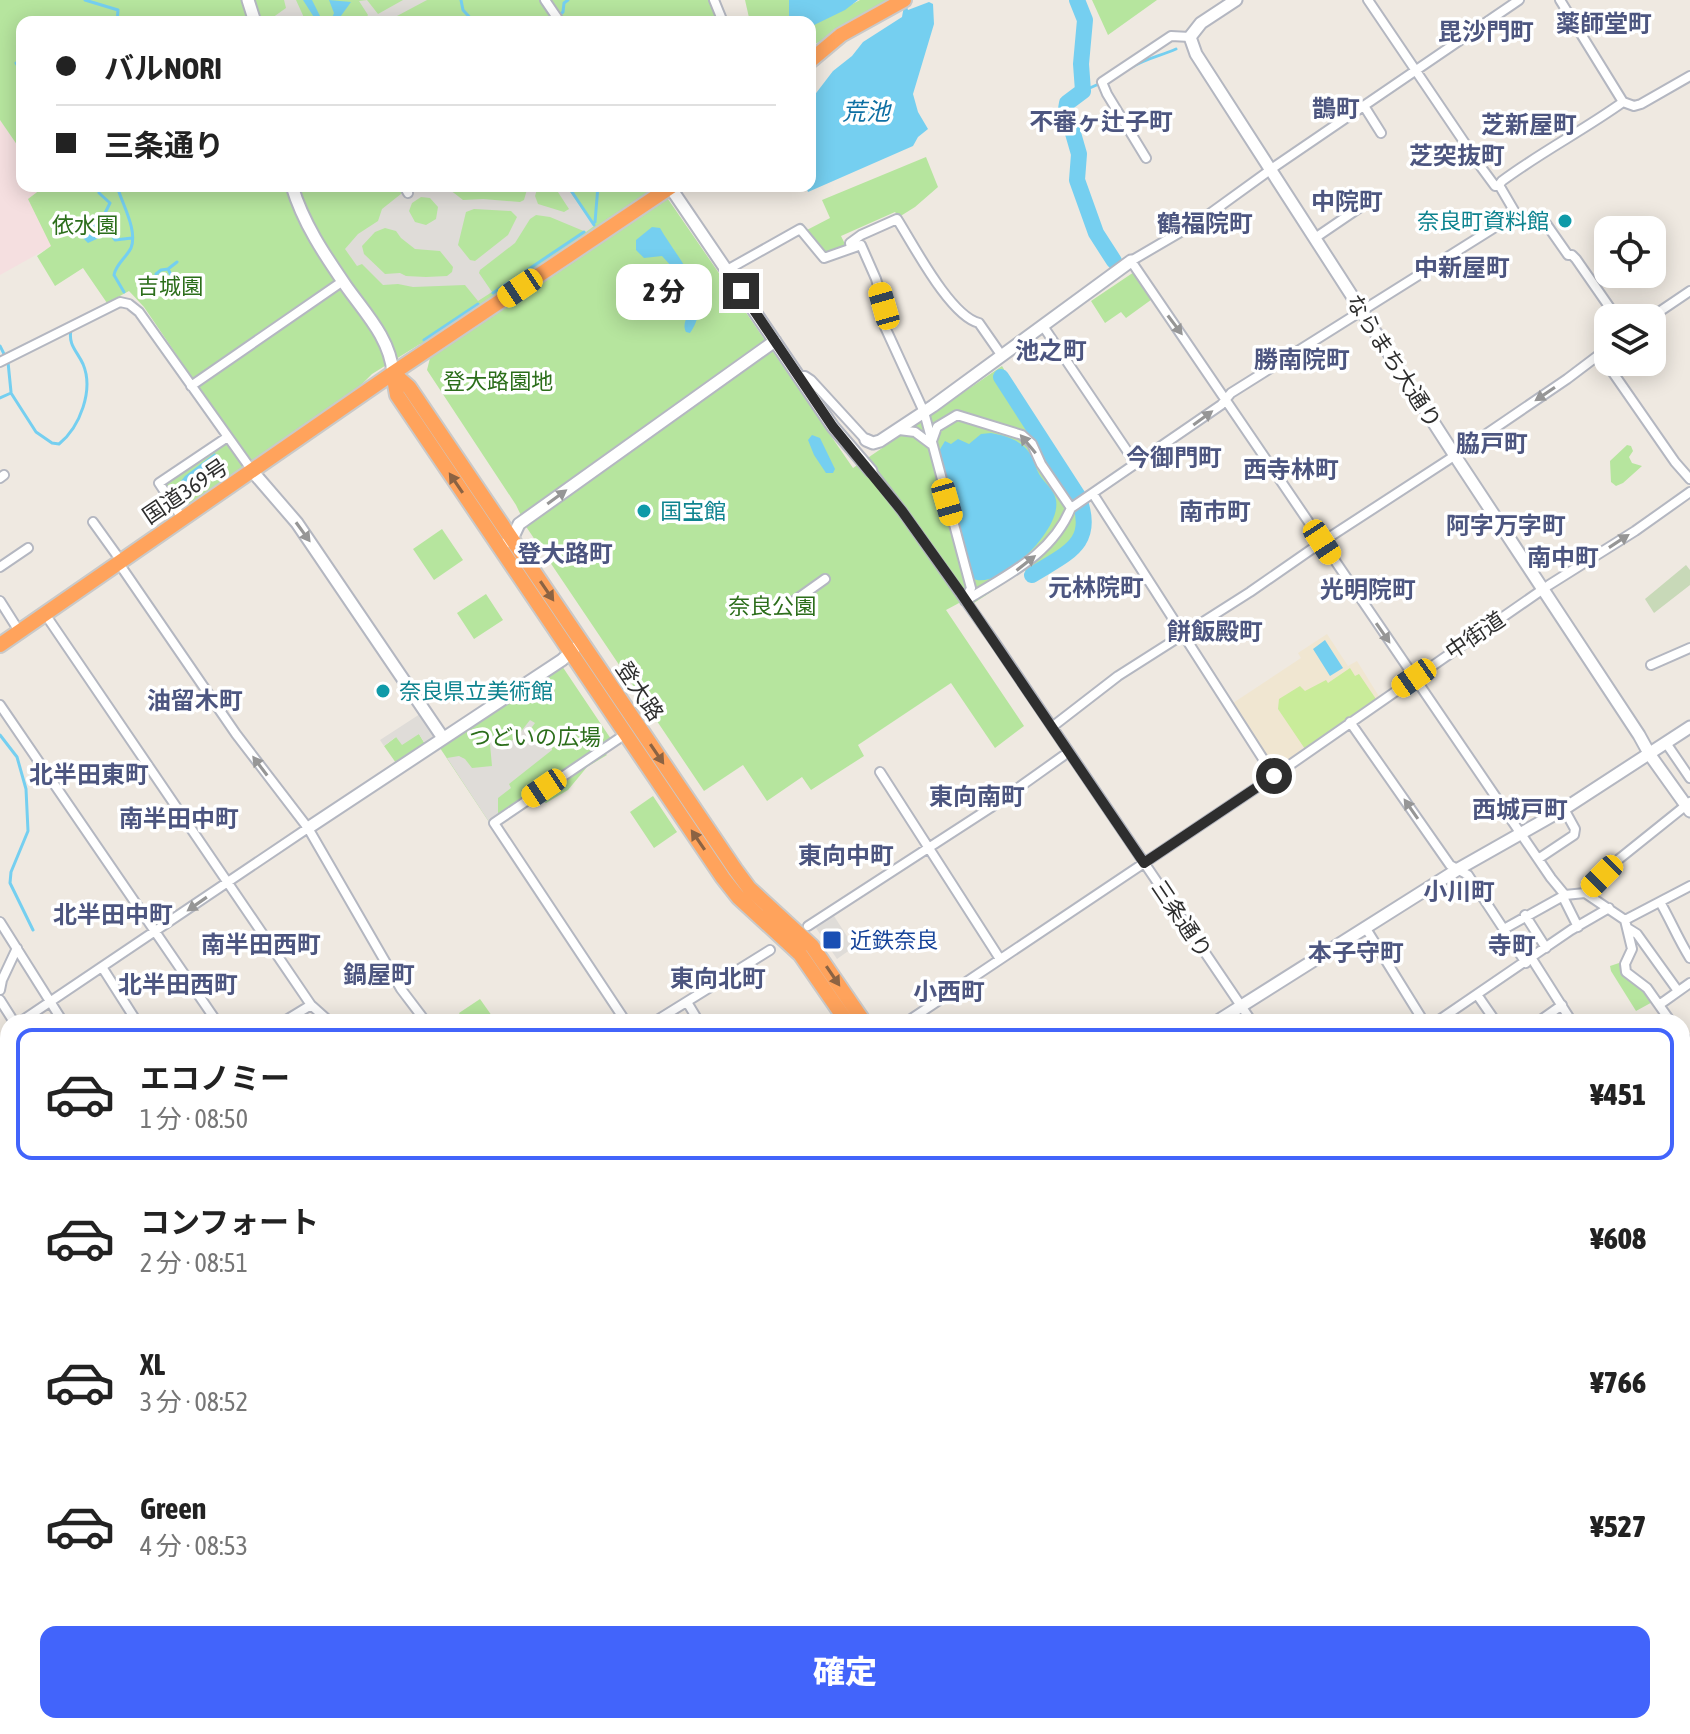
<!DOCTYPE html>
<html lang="ja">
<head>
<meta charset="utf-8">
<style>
  body { margin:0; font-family:"Asap Condensed","Noto Sans JP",sans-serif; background:#f6f6f6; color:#222; height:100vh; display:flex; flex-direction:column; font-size:30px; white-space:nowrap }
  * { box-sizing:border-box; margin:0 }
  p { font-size:26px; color:#767676 }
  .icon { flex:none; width:44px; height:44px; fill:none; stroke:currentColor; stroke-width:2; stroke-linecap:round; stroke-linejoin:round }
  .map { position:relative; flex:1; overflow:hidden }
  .details { position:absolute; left:0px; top:1014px; width:1690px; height:720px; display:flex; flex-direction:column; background:#fff; border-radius:24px 24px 0 0; box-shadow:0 4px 20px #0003 }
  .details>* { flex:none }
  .guide { position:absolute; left:16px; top:16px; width:800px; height:176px; border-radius:16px; box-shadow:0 4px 20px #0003; display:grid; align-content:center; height:176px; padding:0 40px; background:#fff }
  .buttons { position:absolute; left:1594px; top:216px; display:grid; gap:16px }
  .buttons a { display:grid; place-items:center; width:72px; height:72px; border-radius:16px; background:#fff; box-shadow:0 4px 20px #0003; font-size:40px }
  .end { position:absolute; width:36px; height:36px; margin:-18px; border:10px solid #2e2e2e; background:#fff; box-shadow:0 0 0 4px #fff }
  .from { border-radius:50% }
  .bubble { position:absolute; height:56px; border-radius:16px; background:#fff; box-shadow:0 4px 20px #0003; font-size:26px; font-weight:800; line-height:56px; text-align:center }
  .car { position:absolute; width:24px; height:48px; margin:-24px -12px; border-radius:10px; box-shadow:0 0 6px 2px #0007; background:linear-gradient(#f5c518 24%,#345 0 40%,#f5c518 0 76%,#345 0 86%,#f5c518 0) }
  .guide b { display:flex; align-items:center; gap:28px; height:76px; font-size:30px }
  .guide b+b { border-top:2px solid #e0e0e0 }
  .guide i { width:20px; height:20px; background:#222 }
  ul { padding:14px 0 0; list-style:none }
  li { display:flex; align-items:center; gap:24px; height:132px; margin:0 16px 12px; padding:0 24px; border:4px solid transparent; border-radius:16px }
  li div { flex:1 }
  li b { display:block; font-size:30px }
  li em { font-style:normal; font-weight:800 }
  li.current { border-color:#4264fb }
  li>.icon { width:72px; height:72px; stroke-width:1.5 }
  .button { display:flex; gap:16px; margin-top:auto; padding:16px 40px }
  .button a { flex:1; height:92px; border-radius:16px; background:#4264fb; color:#fff; font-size:32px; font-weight:800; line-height:92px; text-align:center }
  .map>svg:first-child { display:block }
  .education { fill:#f0e6d1 }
  .medical { fill:#f5dfe0 }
  .green { fill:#b6e59e }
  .cemetery { fill:#c8d9b8 }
  .pitch { fill:#c9ec9a }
  .plaza { fill:#dfdcd8; fill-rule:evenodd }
  .water { fill:#75cff0 }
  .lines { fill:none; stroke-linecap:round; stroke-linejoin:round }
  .stream { stroke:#75cff0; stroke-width:3 }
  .river { stroke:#75cff0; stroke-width:16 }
  .street-casing { stroke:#b4b7c1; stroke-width:12 }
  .secondary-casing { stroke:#b4b7c1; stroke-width:15 }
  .highway-casing { stroke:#c9c9c9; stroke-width:18 }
  .street { stroke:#fff; stroke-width:8 }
  .secondary { stroke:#fff; stroke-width:11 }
  .highway { stroke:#ffa35c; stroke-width:14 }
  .rail { stroke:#a3a6b8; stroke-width:3 }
  .oneway { fill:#969696 }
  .oneway2 { fill:#8c6343 }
  .route { stroke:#2e2e2e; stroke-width:10 }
  .culture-dot { fill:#0f9aa8; stroke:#fff; stroke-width:3 }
  .transit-dot { fill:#1a4fb4; stroke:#fff; stroke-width:3 }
  .labels { text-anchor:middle; stroke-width:7; stroke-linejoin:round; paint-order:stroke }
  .culture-label { font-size:22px; fill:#0d838f; stroke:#fff; text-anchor:start }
  .park-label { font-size:22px; fill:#2c6e1b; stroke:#fff }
  .street-label { font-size:22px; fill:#2e2e2e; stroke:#fff }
  .transit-label { font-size:22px; fill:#164399; stroke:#fff; text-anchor:start }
  .neighbourhood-label { font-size:24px; font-weight:bold; fill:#4d5680; stroke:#fff }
  .water-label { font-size:24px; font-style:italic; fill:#0d6fa3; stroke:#fff }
</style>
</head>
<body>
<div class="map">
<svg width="1690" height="1734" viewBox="0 0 1690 1734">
  <rect width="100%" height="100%" fill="#efe9e1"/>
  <path class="education" d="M1327 634 1348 666 1357 661 1380 698 1274 771 1230 705 1301 658 1298 653Z
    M315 1726H431L434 1734H319Z"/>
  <path class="medical" d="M0 120 22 152V186L46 187 29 199 52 246 0 275Z"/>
  <path class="green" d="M0 0H712L720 22H22V152L0 120Z
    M745 0H789V18L785 22H750Z
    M860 0H893L810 47V26Z
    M1092 0H1157L1108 35Z
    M926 157 938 187 915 207 899 217 895 212 841 236 846 246 830 254H824L805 231 830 218 822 200Z
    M45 186H659L853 468 1002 366 1082 498C1093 552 1070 552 1030 579L1025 570 974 603H959L946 610 1024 726 995 748 951 683 858 745 864 756 811 790 802 777 767 801 743 765 704 791 527 528 516 505 427 370 430 358 420 344 372 374 360 386 181 510 165 487 164 482 231 435 144 307 129 291 107 303 83 268 55 286 37 256 51 246 28 199Z
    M1137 270 1155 297 1126 318 1121 312 1105 323 1091 301Z
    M1627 445 1631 446 1633 451 1629 457 1632 463 1642 466 1623 483 1616 486 1611 482 1610 461Z
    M442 529 463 560 434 580 413 549Z
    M486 594 503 620 474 639 457 613Z
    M562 666 611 739 599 747 607 755 587 767 568 790 546 803 537 798 489 822 440 748Z
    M419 734 425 744 396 763 384 746 396 737Z
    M653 796 677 832 654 848 630 812Z
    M1619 963 1625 964 1656 1000 1636 1011 1611 971 1610 966Z
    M480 999 492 1016 495 1015 499 1022H464L459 1013Z"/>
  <path class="cemetery" d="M1686 565 1690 570V585L1654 613 1645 599Z"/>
  <path class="pitch" d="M1350 668 1355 676 1359 674 1376 699 1305 749 1278 709 1279 699 1300 686 1305 691 1326 680 1328 683Z"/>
  <path class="plaza" d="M284 0H296L306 22H291L287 17 285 22H273L272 18 286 8Z
    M367 0 378 14 403 0H427L397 16 399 22H363L368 15 359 1Z
    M411 186H445L463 200 483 199 520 202 524 200 528 186H538L535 196 538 204 564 212 569 209 554 186H566L594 226 586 232 550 217 536 215 530 219 515 243 480 270 479 273 492 292 478 301 465 285 413 287 398 284 383 285 362 264 357 266 345 249 358 234 378 221 382 209ZM421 197 430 198 438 207 436 219 426 225 415 222 409 211 412 203ZM474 209 511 211 517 217 508 235 475 261 470 260 458 245 466 212ZM385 228 396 231 401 238 415 249 440 251 453 267 452 272 447 276 426 277 406 276 400 273 385 274 364 254 362 246 375 232Z
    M420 714 435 737 425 744 419 734 402 745 396 737 384 746 380 740Z
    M530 720 535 723 529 731 533 741 552 743V750L509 784 511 788 498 798V816L489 822 447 758 459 756 465 759 472 768 492 766 489 733 502 745 515 739Z
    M834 916 854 947 837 959 816 928Z
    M1690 1512V1526L1684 1535 1690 1547V1582L1685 1571 1682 1572V1515Z"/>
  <path class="water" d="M303 0H312L321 18H332L334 13 329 0 351 2 338 20 317 22Z
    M789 0H858L845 10 810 27V22H785L789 18Z
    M905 0 908 10 929 2 933 4 934 24 913 94 918 112 928 129 918 137 913 146 808 192 806 186H810V101L833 71 852 56 863 42 902 17Z
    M105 213 110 216 108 223 114 220 117 224 114 231 88 243 82 237C89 222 88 219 105 213Z
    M652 227 660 228C677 258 716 297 690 333L686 332C680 320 694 313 691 300L677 285 673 268 662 256 644 258 636 250V240Z
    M991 433C1007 436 1024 441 1032 457 1035 463 1036 469 1039 474 1044 483 1054 489 1056 500 1062 532 995 593 972 578L939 451 945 441 951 444 958 439 969 444 981 434Z
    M812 435 820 438 835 469 833 473H826L814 455 808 440Z
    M215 453 219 461 218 475 204 479 201 488 191 494 180 492 181 481 185 476Z
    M1325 640 1343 668 1330 676 1313 649Z"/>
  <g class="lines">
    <path class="stream" d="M85 0 118 10 117 22
      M461 0 463 10 474 22
      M551 22 563 12 564 3 568 0
      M16 63 22 73
      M1132 67C1147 58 1160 56 1176 49
      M1083 91 1101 83
      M99 186V193L110 203 105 213
      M117 186C122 204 138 230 131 248 126 258 116 264 114 275L124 292
      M568 186 594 225
      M595 222 598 186
      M111 234 115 240 132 238
      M168 269 177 262
      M156 274 161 270 168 269 175 283
      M493 293 584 232
      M424 340 478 304
      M0 346 8 362 11 392
      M0 398 11 393 36 432 52 443 59 444C80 427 94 390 83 364 77 351 68 345 71 330
      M0 735 17 757 26 789 28 831 11 872 10 883 33 930"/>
    <path class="river" d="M1077 0 1085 20 1081 64 1083 91 1067 103 1066 109 1079 154 1077 180 1096 233 1114 261
      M1001 377 1078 496C1097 544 1067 553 1032 575
      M0 1432 8 1429
      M476 1726 479 1734"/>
    <g class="street-casing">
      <path id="street" d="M545 0 560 22
        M714 0 723 22
        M1368 0 1481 167 1495 186 1499 185
        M1519 0 1277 165 1201 220 1131 261 1551 878 1565 895 1585 893 1625 920 1632 949 1625 964 1626 972 1647 988 1671 1022
        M1560 0 1623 102
        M1623 102 1634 106 1641 104 1690 76
        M1364 106 1381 133
        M1146 158 1107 94 1102 82 1171 36 1190 37
        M404 186 408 193
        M1516 214 1527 224 1540 215 1568 255H1572L1576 259 1617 318
        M1315 238 1362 206
        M851 248 850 243 861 235 897 219C913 244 950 316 979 323L1002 356
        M727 270 800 229 824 258 861 245 876 279 884 306 885 327 924 412 971 588 965 600
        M1650 318 1690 291
        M1043 326 1136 464
        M1600 354 1675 462 1690 479
        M0 362 120 302 129 304 139 312 253 472
        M799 376H805L811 380 866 440
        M191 386 343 281
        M899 430 915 432 931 444 937 427 957 415 1022 435 1032 444 1041 464 1071 508
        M871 471 902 511 994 641 1252 1022
        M0 478 4 475
        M1093 494 1274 776
        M182 518 159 483 226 438
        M93 522 121 561
        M118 562 236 734 308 828 401 989 426 1022
        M0 567 28 548
        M0 601 19 631
        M965 601C1006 575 1051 556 1071 508L1221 405 1231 393 1516 214 1499 185 1502 181C1541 152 1584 130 1623 102
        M780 611 825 579
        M45 614 311 1005 330 1022
        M1651 665 1690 648
        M0 705 217 1022
        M1350 722 1450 865 1468 875 1526 963
        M1052 727 1118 676 1250 592 1322 542 1448 460 1567 379 1608 348
        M1666 743 1690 778
        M880 772 1000 959
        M1538 859 1574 835 1575 829 1564 809
        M1585 893 1619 859 1690 802
        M1563 897 1578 927
        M1660 902C1671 921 1678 939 1690 958
        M1525 915 1546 948
        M1625 920 1690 886
        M0 922 63 1022
        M808 926 990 808 1063 756
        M1365 927 1424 1022
        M1504 929 1565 895
        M1629 929 1637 934 1678 991
        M1532 959 1572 1022
        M102 967 137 1022
        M0 990 2 980 17 948
        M1478 996 1496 1022
        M0 1000 14 1022
        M687 1002 699 1022
        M1659 1005 1690 983
        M1445 1016 1571 930 1609 908
        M911 1019 1274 776 1549 585 1635 531 1690 492
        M20 1022 308 828
        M283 1022 311 1005
        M626 1022 494 823 627 733
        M654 1022 770 950
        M1436 1022 1445 1016 1449 1022
        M1538 1022 1562 1005
        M1682 1035 1690 1044
        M1682 1087 1690 1082
        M0 1112 8 1107
        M1682 1129 1690 1124
        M1682 1192 1690 1207
        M0 1286 8 1298
        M1682 1297 1690 1291
        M0 1331 8 1326
        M1682 1361 1690 1372
        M0 1386 8 1381
        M0 1468 8 1465
        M1682 1473 1690 1486
        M0 1537 8 1531
        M1682 1708 1690 1704
        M247 1726 276 1734
        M450 1726 453 1734
        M525 1726 528 1734
        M664 1726 669 1734
        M766 1726 771 1734
        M930 1726 935 1734
        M1560 1726 1565 1734
        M8 1734 10 1733
        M304 1734 314 1728
        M1047 1734 1058 1726
        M1236 1734 1243 1726
        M1385 1734 1407 1726
        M1641 1734 1654 1726"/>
    </g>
    <g class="secondary-casing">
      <path id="secondary" d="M248 0 255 22
        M1236 0 1201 23 1190 37 1196 54 1459 462 1639 735 1650 755 1690 811
        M292 186C303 223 324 254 346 286 365 313 390 338 393 373
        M670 187 833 427 871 471
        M866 440 873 443 880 441 933 406 1131 261
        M253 472 297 523 443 738
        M507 542 512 539 519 524 775 341
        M308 828 562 660 575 648
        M1216 1022 1460 868 1564 809 1690 727
        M1682 1494 1690 1490
        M0 1586 8 1598
        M1682 1661 1690 1672
        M96 1726 101 1734
        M177 1734 189 1726"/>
    </g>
    <g class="highway-casing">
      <path id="highway" d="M810 61 841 35 904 0
        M393 373 409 387 735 869 749 888 812 946 864 1022
        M393 373 397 395 723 878 738 897 800 954 847 1022
        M0 645 393 373 672 186
        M1299 1726 1302 1734
        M1311 1726 1315 1734"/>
    </g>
    <use href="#street" class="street"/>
    <use href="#secondary" class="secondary"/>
    <use href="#highway" class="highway"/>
    <path class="rail" d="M1682 1618 1690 1616
      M1682 1654 1690 1653
      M1298 1734 1312 1726
      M1324 1734 1339 1726"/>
  </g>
  <defs><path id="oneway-solid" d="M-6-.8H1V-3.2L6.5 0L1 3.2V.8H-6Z" transform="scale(2)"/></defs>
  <g class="oneway">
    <use href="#oneway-solid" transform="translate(1175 325) rotate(53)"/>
    <use href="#oneway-solid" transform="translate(1545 394) rotate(146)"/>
    <use href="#oneway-solid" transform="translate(1203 418) rotate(-36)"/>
    <use href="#oneway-solid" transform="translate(1028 444) rotate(-130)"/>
    <use href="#oneway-solid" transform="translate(557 497) rotate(-36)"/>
    <use href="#oneway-solid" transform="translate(303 532) rotate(54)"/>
    <use href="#oneway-solid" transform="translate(1619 541) rotate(-33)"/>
    <use href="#oneway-solid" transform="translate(1026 563) rotate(-38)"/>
    <use href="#oneway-solid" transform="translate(1383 633) rotate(55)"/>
    <use href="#oneway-solid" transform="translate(260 766) rotate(-127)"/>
    <use href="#oneway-solid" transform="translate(1411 809) rotate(-125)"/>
    <use href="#oneway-solid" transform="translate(197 904) rotate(145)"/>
  </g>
  <g class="oneway2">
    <use href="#oneway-solid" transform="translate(456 483) rotate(-124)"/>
    <use href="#oneway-solid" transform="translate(547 591) rotate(56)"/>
    <use href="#oneway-solid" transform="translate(657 754) rotate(56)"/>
    <use href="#oneway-solid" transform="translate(698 840) rotate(-124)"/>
    <use href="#oneway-solid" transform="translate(833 976) rotate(56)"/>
  </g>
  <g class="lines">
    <path class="route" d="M741 291 833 427 902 511 960 592 1144 863 1274 776"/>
  </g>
  <g class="culture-dot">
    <circle cx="1565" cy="221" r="8"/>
    <circle cx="644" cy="511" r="8"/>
    <circle cx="383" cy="691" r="8"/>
  </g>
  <rect class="transit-dot" x="822" y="930" width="20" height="20" rx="4"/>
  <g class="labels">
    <g class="culture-label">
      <text x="1549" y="229" text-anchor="end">奈良町資料館</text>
      <text x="660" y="519">国宝館</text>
      <text x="399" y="699">奈良県立美術館</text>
    </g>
    <g class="park-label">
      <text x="85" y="233">依水園</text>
      <text x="170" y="294">吉城園</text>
      <text x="498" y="389">登大路園地</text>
      <text x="772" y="614">奈良公園</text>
      <text x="535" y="745">つどいの広場</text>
    </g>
    <g class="street-label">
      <text transform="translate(1394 361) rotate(57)" y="8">ならまち大通り</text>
      <text transform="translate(185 491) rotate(-34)" y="8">国道369号</text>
      <text transform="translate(1475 635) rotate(-34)" y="8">中街道</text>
      <text transform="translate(640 691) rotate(56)" y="8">登大路</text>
      <text transform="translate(1182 919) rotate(56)" y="8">三条通り</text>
    </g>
    <g class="transit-label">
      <text x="850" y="948">近鉄奈良</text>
    </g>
    <g class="neighbourhood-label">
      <text x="1604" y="32">薬師堂町</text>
      <text x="1486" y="40">毘沙門町</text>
      <text x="1336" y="117">鵲町</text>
      <text x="1101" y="130">不審ヶ辻子町</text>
      <text x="1529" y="133">芝新屋町</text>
      <text x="1457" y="164">芝突抜町</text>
      <text x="1347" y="210">中院町</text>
      <text x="1205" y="232">鶴福院町</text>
      <text x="1462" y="276">中新屋町</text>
      <text x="1051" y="359">池之町</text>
      <text x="1302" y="368">勝南院町</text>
      <text x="1492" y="452">脇戸町</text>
      <text x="1174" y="466">今御門町</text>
      <text x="1291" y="478">西寺林町</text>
      <text x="1215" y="520">南市町</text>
      <text x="1506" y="534">阿字万字町</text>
      <text x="565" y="562">登大路町</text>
      <text x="1563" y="566">南中町</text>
      <text x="1096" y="596">元林院町</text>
      <text x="1368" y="598">光明院町</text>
      <text x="1215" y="640">餅飯殿町</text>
      <text x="195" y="709">油留木町</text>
      <text x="89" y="783">北半田東町</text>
      <text x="977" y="805">東向南町</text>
      <text x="1520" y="818">西城戸町</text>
      <text x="179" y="827">南半田中町</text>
      <text x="846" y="864">東向中町</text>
      <text x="1459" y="900">小川町</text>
      <text x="113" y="923">北半田中町</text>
      <text x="261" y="953">南半田西町</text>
      <text x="1512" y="954">寺町</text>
      <text x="1356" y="961">本子守町</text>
      <text x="379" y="983">鍋屋町</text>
      <text x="718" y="987">東向北町</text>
      <text x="178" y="993">北半田西町</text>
      <text x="949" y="1000">小西町</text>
    </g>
    <g class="water-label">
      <text x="866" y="120">荒池</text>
    </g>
  </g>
</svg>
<div class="buttons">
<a><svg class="icon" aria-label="locate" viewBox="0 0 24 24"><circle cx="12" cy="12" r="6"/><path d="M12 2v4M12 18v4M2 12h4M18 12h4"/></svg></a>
<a><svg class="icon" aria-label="layers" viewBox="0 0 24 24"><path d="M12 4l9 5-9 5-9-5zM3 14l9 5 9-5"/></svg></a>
</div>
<i class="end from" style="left:1274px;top:776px"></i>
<i class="end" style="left:741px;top:291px"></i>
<div class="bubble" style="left:616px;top:264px;width:96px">2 分</div>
<i class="car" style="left:520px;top:288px;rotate:236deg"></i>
<i class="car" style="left:884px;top:306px;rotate:344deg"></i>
<i class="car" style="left:947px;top:502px;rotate:164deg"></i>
<i class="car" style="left:1322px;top:542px;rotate:147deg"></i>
<i class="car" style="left:1414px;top:678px;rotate:235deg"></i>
<i class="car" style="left:544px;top:788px;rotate:236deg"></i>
<i class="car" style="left:1602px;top:876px;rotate:225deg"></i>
<div class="guide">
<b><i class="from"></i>バルNORI</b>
<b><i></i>三条通り</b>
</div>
<section class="details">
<ul>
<li class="current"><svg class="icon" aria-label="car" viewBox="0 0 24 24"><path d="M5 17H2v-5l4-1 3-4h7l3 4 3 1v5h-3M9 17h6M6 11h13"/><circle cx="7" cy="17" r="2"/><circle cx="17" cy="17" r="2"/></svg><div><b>エコノミー</b><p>1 分 · 08:50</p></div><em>¥451</em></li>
<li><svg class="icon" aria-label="car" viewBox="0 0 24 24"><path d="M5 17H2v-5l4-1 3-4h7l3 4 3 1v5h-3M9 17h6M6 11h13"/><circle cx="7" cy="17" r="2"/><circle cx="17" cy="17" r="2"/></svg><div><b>コンフォート</b><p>2 分 · 08:51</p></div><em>¥608</em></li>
<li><svg class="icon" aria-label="car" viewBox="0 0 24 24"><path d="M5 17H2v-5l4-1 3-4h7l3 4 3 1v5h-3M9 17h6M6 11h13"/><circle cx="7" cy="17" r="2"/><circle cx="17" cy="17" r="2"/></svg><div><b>XL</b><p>3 分 · 08:52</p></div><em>¥766</em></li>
<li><svg class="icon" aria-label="car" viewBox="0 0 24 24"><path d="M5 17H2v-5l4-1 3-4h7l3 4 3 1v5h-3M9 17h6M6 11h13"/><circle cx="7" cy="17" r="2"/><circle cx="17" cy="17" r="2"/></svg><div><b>Green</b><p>4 分 · 08:53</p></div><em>¥527</em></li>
</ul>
<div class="button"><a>確定</a></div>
</section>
</div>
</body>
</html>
